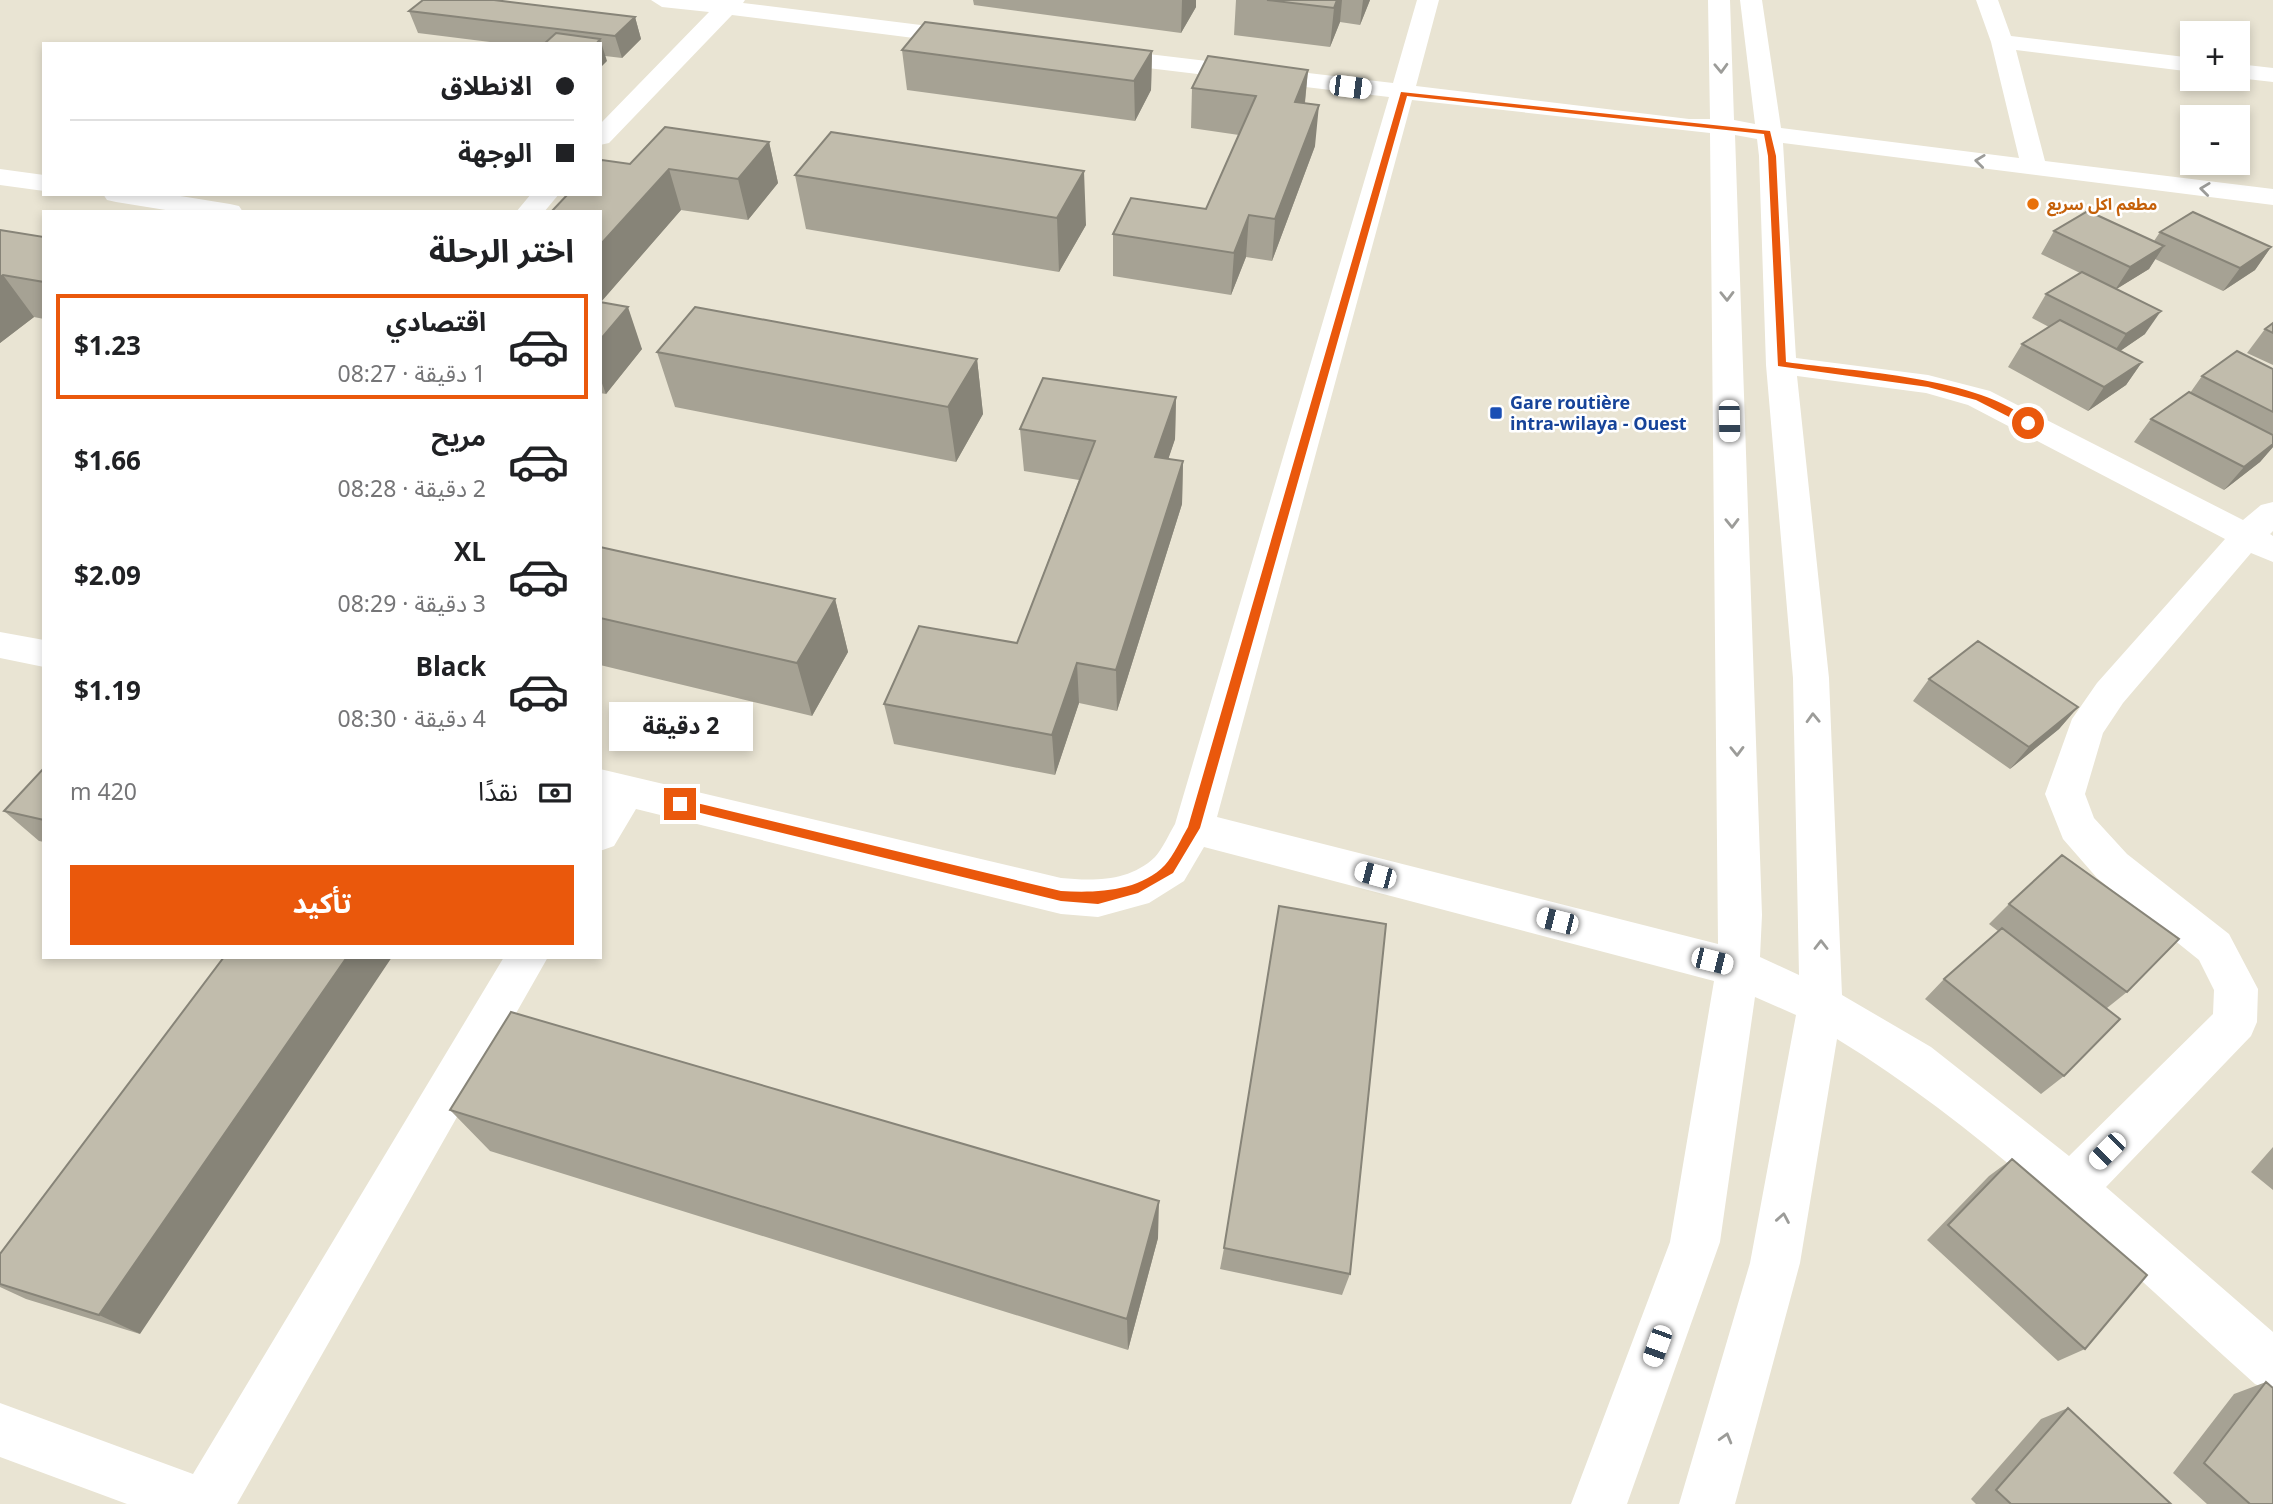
<!DOCTYPE html>
<html lang="ar">
<head>
<meta charset="utf-8">
<style>
  body { margin:0; font-family:Georgia,"Noto Sans Arabic",serif; background:#f2f2f2; color:#202124; direction:rtl; height:100vh; display:flex; flex-direction:column; font-size:26px; white-space:nowrap }
  * { box-sizing:border-box; margin:0 }
  p { font-size:23px; color:#757577 }
  .icon { flex:none; width:38px; height:38px; fill:none; stroke:currentColor; stroke-width:2; stroke-linecap:round; stroke-linejoin:round }
  .map { position:relative; flex:1; overflow:hidden; direction:ltr }
  .details { position:absolute; left:42px; top:210px; width:560px; height:749px; display:flex; flex-direction:column; background:#fff; border-radius:0px; box-shadow:0 4px 10px #0003; direction:rtl }
  .details>* { flex:none }
  .hud { position:absolute; left:42px; top:42px; width:560px; height:154px; border-radius:0px; box-shadow:0 4px 10px #0003; direction:rtl; display:grid; align-content:center; height:154px; padding:0 28px; background:#fff }
  .buttons { position:absolute; left:2180px; top:21px; display:grid; gap:14px }
  .buttons a { display:grid; place-items:center; width:70px; height:70px; border-radius:0px; background:#fff; box-shadow:0 4px 10px #0003; font-size:35px }
  .end { position:absolute; width:32px; height:32px; margin:-16px; border:9px solid #ea580c; background:#fff; box-shadow:0 0 0 4px #fff }
  .from { border-radius:50% }
  .bubble { position:absolute; height:49px; border-radius:0px; background:#fff; box-shadow:0 4px 10px #0003; font-size:23px; font-weight:700; line-height:49px; text-align:center; direction:rtl }
  .car { position:absolute; width:21px; height:42px; margin:-21px -10px; border-radius:9px; box-shadow:0 0 5px 2px #0007; background:linear-gradient(#fff 24%,#345 0 40%,#fff 0 76%,#345 0 86%,#fff 0) }
  .hud b { display:flex; align-items:center; gap:24px; height:66px; font-size:26px }
  .hud b+b { border-top:2px solid #e0e0e0 }
  .hud i { width:18px; height:18px; background:#202124 }
  ul { padding:0; list-style:none }
  li { display:flex; align-items:center; gap:21px; height:105px; margin:0 14px 10px; padding:0 14px; border:4px solid transparent; border-radius:0px }
  li div { flex:1 }
  li b { display:block; font-size:26px }
  li em { font-style:normal; font-weight:700 }
  li.selected { border-color:#ea580c }
  li>.icon { width:63px; height:63px; stroke-width:1.5 }
  h2 { padding:0 28px; font-size:32px; line-height:84px }
  .pay { display:flex; align-items:center; gap:18px; height:77px; padding:0 28px; font-size:26px }
  .pay p { margin-inline-start:auto }
  .cta { display:flex; gap:14px; margin-top:auto; padding:14px 28px }
  .cta a { flex:1; height:80px; border-radius:0px; background:#ea580c; color:#fff; font-size:28px; font-weight:700; line-height:80px; text-align:center }
  .map>svg:first-child { display:block }
  .lines { fill:none; stroke-linecap:round; stroke-linejoin:round }
  .minor { fill:#fff; fill-rule:evenodd }
  .wall { fill:#a6a294 }
  .shaded-wall { fill:#878478 }
  .building { fill:#c1bcac; stroke:#878478; stroke-width:2 }
  .oneway { stroke:#9c9c99 }
  .route { fill:#ea580c }
  .food-dot { fill:#e8710a; stroke:#fff; stroke-width:2.5 }
  .transit-dot { fill:#1a4fb4; stroke:#fff; stroke-width:2.5 }
  .labels { text-anchor:middle; stroke-width:5; stroke-linejoin:round; paint-order:stroke }
  .far-food-label { font-size:16px; font-weight:bold; fill:#c56008; stroke:#fff; text-anchor:start }
  .transit-label { font-size:18px; font-weight:bold; fill:#164399; stroke:#fff; text-anchor:start }
</style>
</head>
<body>
<div class="map">
<svg width="2273" height="1504" viewBox="0 0 2273 1504">
  <rect width="100%" height="100%" fill="#e9e4d3"/>
  <g class="lines">
    <path class="minor" d="M651 0H745L743 3 969 31 980 38 969 45 732 15 609 143 600 145V124L709 12 662 7Z
      M1417 0H1439L1416 86 1689 119H1710L1708 0H1730L1734 120 1755 124 1740 0H1762L1781 128 2019 158 1991 42 1976 0H1998L2011 36 2193 58V72L2016 50 2045 161 2273 189V205L1783 143 1796 358 1928 375 1990 391 2243 520 2261 505 2273 502V531L2270 534 2273 536V562L2251 553 2123 703 2103 733 2085 794 2094 818 2127 854 2229 934 2258 989 2257 1022 2251 1036 2106 1187 2273 1332V1392L2255 1384C2123 1266 1988 1131 1837 1039L1800 1263 1735 1504H1679L1750 1263 1796 1015 1755 997 1720 1242 1627 1504H1571L1670 1242 1714 981 1204 847 1184 881 1149 903 1098 917 1061 914 636 809 614 846 600 851V769L1061 878C1093 881 1129 882 1155 857 1163 848 1169 834 1175 824L1389 97 1098 62 1090 60 1086 55 1090 50 1098 48 1393 83ZM1412 100 1710 133 1718 944 1217 817ZM1735 135 1757 139 1759 156 1766 365 1793 678 1799 975 1760 957 1762 915ZM1797 376 1926 393 1968 405 2225 539 2097 683 2072 719 2045 794 2063 839 2097 878 2199 960 2214 990 2213 1014 2069 1156 1931 1047 1842 995 1829 678Z
      M2238 64 2273 68V82L2238 78Z
      M0 169 44 175V191L0 185Z
      M103 194H168L230 204 239 206 243 212H178L116 202 107 200Z
      M531 194H559L544 212H516Z
      M0 632 44 640V667L0 658Z
      M504 957H548L237 1504H127L0 1457V1403L193 1474Z"/>
  </g>
  <path class="wall" d="M973 0H1196V7L1181 33 974 5Z
    M1236 0H1370L1360 25 1340 22 1330 47 1234 35Z
    M409 11 635 17 641 39 622 58 605 56 607 61 600 44H506L418 33Z
    M902 50 1152 51 1151 90 1135 121 907 90Z
    M1308 70 1305 103 1315 146 1272 261 1246 257 1231 295 1113 276V234L1206 209 1239 135 1191 128 1192 88Z
    M831 132 1086 225 1059 272 806 229 795 175Z
    M769 142 778 183 748 220 681 210 601 302 642 349 606 394 600 393V212L630 164Z
    M0 230 44 237V319L34 317 0 343Z
    M2054 231 2154 241 2160 232 2271 247 2255 270 2223 291 2155 259 2149 269 2116 289 2145 334 2120 351 2142 362 2126 385 2088 411 2008 367 2022 344 2049 327 2032 318 2046 294 2080 273 2041 254Z
    M2273 323V365L2247 353 2265 329Z
    M657 352 977 359 983 414 956 462 675 407Z
    M2273 369V447L2260 462 2224 490 2134 442 2151 419 2190 393 2202 376Z
    M1176 397 1175 439 1168 459 1183 461 1182 504 1117 711 1079 703 1055 775 894 744 884 704 1017 643 1079 480 1024 471 1020 429Z
    M600 547 835 599 848 652 812 716 600 665Z
    M1929 679 2078 707 2059 729 2010 769 1913 701Z
    M44 768V842L39 841 4 811Z
    M2009 904 2127 992 2107 1008 2064 1076 2041 1094 1925 999 1944 979 1998 931 1989 924Z
    M450 1110 1158 1238 1128 1350 490 1151Z
    M2273 1147V1190L2251 1172Z
    M2012 1159 2085 1349 2058 1361 1927 1240 1989 1176Z
    M1224 1248 1350 1274 1342 1295 1220 1269Z
    M0 1254 140 1334 26 1299 0 1287Z
    M2266 1382 2273 1504H2207L2173 1473 2234 1394Z
    M2068 1408 2171 1504H1976L1971 1499 2041 1419Z"/>
  <path class="shaded-wall" d="M1182 0H1196V7L1181 33Z
    M1337 0H1342L1340 22 1330 47 1334 8Z
    M1363 0H1370L1360 25Z
    M635 17 641 39 622 58 615 36Z
    M600 39 607 61 600 68V44H596Z
    M1152 51 1151 90 1135 121 1134 81Z
    M1308 70 1304 110 1295 102Z
    M1319 105 1315 146 1272 261 1275 219Z
    M769 142 778 183 748 220 738 179Z
    M669 169 681 210 600 303V245Z
    M1084 171 1086 225 1059 272 1057 218Z
    M1249 215 1246 257 1231 295 1234 253Z
    M2164 246 2149 269 2115 290 2130 267Z
    M2271 247 2255 270 2223 291 2240 268Z
    M3 275 34 317 0 343V277Z
    M628 307 642 349 606 394 600 378V340Z
    M2161 311 2145 334 2110 358 2126 334Z
    M977 359 983 414 956 462 948 407Z
    M2142 362 2126 385 2088 411 2104 387Z
    M1176 397 1175 439 1155 499V457Z
    M2273 444V447L2260 462 2224 490 2244 467Z
    M1183 461 1182 504 1117 711 1116 670Z
    M835 599 848 652 812 716 797 663Z
    M1077 663 1079 703 1055 775 1052 735Z
    M2078 707 2059 729 2010 769 2029 747Z
    M347 957H392L140 1334 99 1315Z
    M1159 1201 1158 1238 1128 1350 1127 1319Z"/>
  <path class="building" d="M423 0H494L635 17 615 36 409 11Z
    M1267 0H1337L1334 8Z
    M925 22 1152 51 1134 81 902 50Z
    M556 33 600 39 596 44H544Z
    M1208 56 1308 70 1295 102 1319 105 1275 219 1249 215 1234 253 1113 234 1131 198 1206 209 1256 96 1192 88Z
    M665 127 769 142 738 179 669 169 600 245V212H551L568 194H600V162L602 160 630 164Z
    M831 132 1084 171 1057 218 795 175Z
    M2088 211 2164 246 2130 267 2054 231Z
    M2193 212 2271 247 2240 268 2160 232Z
    M0 230 44 237V282L3 275 0 277Z
    M2082 272 2161 311 2126 334 2046 294Z
    M600 302 628 307 600 340Z
    M695 307 977 359 948 407 657 352Z
    M2060 320 2142 362 2104 387 2022 344Z
    M2273 323V333L2265 329Z
    M2237 351 2273 369V412L2202 376Z
    M1043 378 1176 397 1155 457 1183 461 1116 670 1077 663 1052 735 884 704 919 626 1017 643 1095 441 1020 429Z
    M2189 392 2273 435V444L2244 467 2151 419Z
    M600 547 835 599 797 663 600 618Z
    M1978 641 2078 707 2029 747 1929 679Z
    M44 768V820L4 811Z
    M2062 855 2179 939 2127 992 2009 904Z
    M1279 906 1386 924 1350 1274 1224 1248Z
    M2002 928 2120 1019 2064 1076 1944 979Z
    M224 957H347L99 1315 0 1284V1254Z
    M511 1012 1159 1201 1127 1319 450 1110Z
    M2012 1159 2147 1275 2085 1349 1948 1225Z
    M2266 1382 2273 1388V1504H2250L2204 1463Z
    M2068 1408 2171 1504H2011L1996 1490Z"/>
  <defs><path id="oneway-chevron" d="M-2-3.5L2.5 0L-2 3.5" fill="none" stroke-width="1.6" stroke-linecap="round" stroke-linejoin="round" transform="scale(1.75)"/></defs>
  <g class="oneway">
    <use href="#oneway-chevron" transform="translate(1721 68) rotate(88)"/>
    <use href="#oneway-chevron" transform="translate(1980 161) rotate(-173)"/>
    <use href="#oneway-chevron" transform="translate(2205 189) rotate(-173)"/>
    <use href="#oneway-chevron" transform="translate(1727 296) rotate(89)"/>
    <use href="#oneway-chevron" transform="translate(1732 523) rotate(89)"/>
    <use href="#oneway-chevron" transform="translate(1813 718) rotate(-92)"/>
    <use href="#oneway-chevron" transform="translate(1737 751) rotate(89)"/>
    <use href="#oneway-chevron" transform="translate(1821 945) rotate(-90)"/>
    <use href="#oneway-chevron" transform="translate(1783 1218) rotate(-80)"/>
    <use href="#oneway-chevron" transform="translate(1726 1438) rotate(-74)"/>
  </g>
  <path class="route" d="M1401 92 1770 131 1776 156 1786 362C1855 372 1979 376 2033 423L2025 425 1976 400 1928 387 1778 366 1768 156 1764 134 1407 96 1200 828 1173 873 1138 893 1098 904 1061 901 676 807 675 804 680 799 1061 891C1095 893 1139 892 1165 865 1174 855 1181 839 1188 827Z"/>
  <circle class="food-dot" cx="2033" cy="204" r="7"/>
  <rect class="transit-dot" x="1489" y="406" width="14" height="14" rx="3.5"/>
  <g class="labels">
    <g class="far-food-label">
      <text x="2047" y="210">مطعم اكل سريع</text>
    </g>
    <g class="transit-label">
      <text x="1510" y="409">Gare routière<tspan x="1510" dy="21">intra-wilaya - Ouest</tspan></text>
    </g>
  </g>
</svg>
<div class="buttons">
<a>+</a>
<a>−</a>
</div>
<i class="end from" style="left:2028px;top:423px"></i>
<i class="end" style="left:680px;top:804px"></i>
<div class="bubble" style="left:609px;top:702px;width:144px">2 دقيقة</div>
<i class="car" style="left:1350px;top:87px;rotate:97deg"></i>
<i class="car" style="left:1729px;top:421px;rotate:179deg"></i>
<i class="car" style="left:1375px;top:875px;rotate:285deg"></i>
<i class="car" style="left:1557px;top:921px;rotate:284deg"></i>
<i class="car" style="left:1712px;top:961px;rotate:104deg"></i>
<i class="car" style="left:2107px;top:1151px;rotate:225deg"></i>
<i class="car" style="left:1657px;top:1346px;rotate:200deg"></i>
<div class="hud">
<b><i class="from"></i>الانطلاق</b>
<b><i></i>الوجهة</b>
</div>
<section class="details">
<h2>اختر الرحلة</h2>
<ul>
<li class="selected"><svg class="icon" aria-label="car" viewBox="0 0 24 24"><path d="M5 17H2v-5l4-1 3-4h7l3 4 3 1v5h-3M9 17h6M6 11h13"/><circle cx="7" cy="17" r="2"/><circle cx="17" cy="17" r="2"/></svg><div><b>اقتصادي</b><p>1 دقيقة · 08:27</p></div><em>$1.23</em></li>
<li><svg class="icon" aria-label="car" viewBox="0 0 24 24"><path d="M5 17H2v-5l4-1 3-4h7l3 4 3 1v5h-3M9 17h6M6 11h13"/><circle cx="7" cy="17" r="2"/><circle cx="17" cy="17" r="2"/></svg><div><b>مريح</b><p>2 دقيقة · 08:28</p></div><em>$1.66</em></li>
<li><svg class="icon" aria-label="car" viewBox="0 0 24 24"><path d="M5 17H2v-5l4-1 3-4h7l3 4 3 1v5h-3M9 17h6M6 11h13"/><circle cx="7" cy="17" r="2"/><circle cx="17" cy="17" r="2"/></svg><div><b>XL</b><p>3 دقيقة · 08:29</p></div><em>$2.09</em></li>
<li><svg class="icon" aria-label="car" viewBox="0 0 24 24"><path d="M5 17H2v-5l4-1 3-4h7l3 4 3 1v5h-3M9 17h6M6 11h13"/><circle cx="7" cy="17" r="2"/><circle cx="17" cy="17" r="2"/></svg><div><b>Black</b><p>4 دقيقة · 08:30</p></div><em>$1.19</em></li>
</ul>
<div class="pay"><svg class="icon" aria-label="cash" viewBox="0 0 24 24"><path d="M3 7h18v10H3z"/><circle cx="12" cy="12" r="2"/></svg>نقدًا<p>420 m</p></div>
<div class="cta"><a>تأكيد</a></div>
</section>
</div>
</body>
</html>
